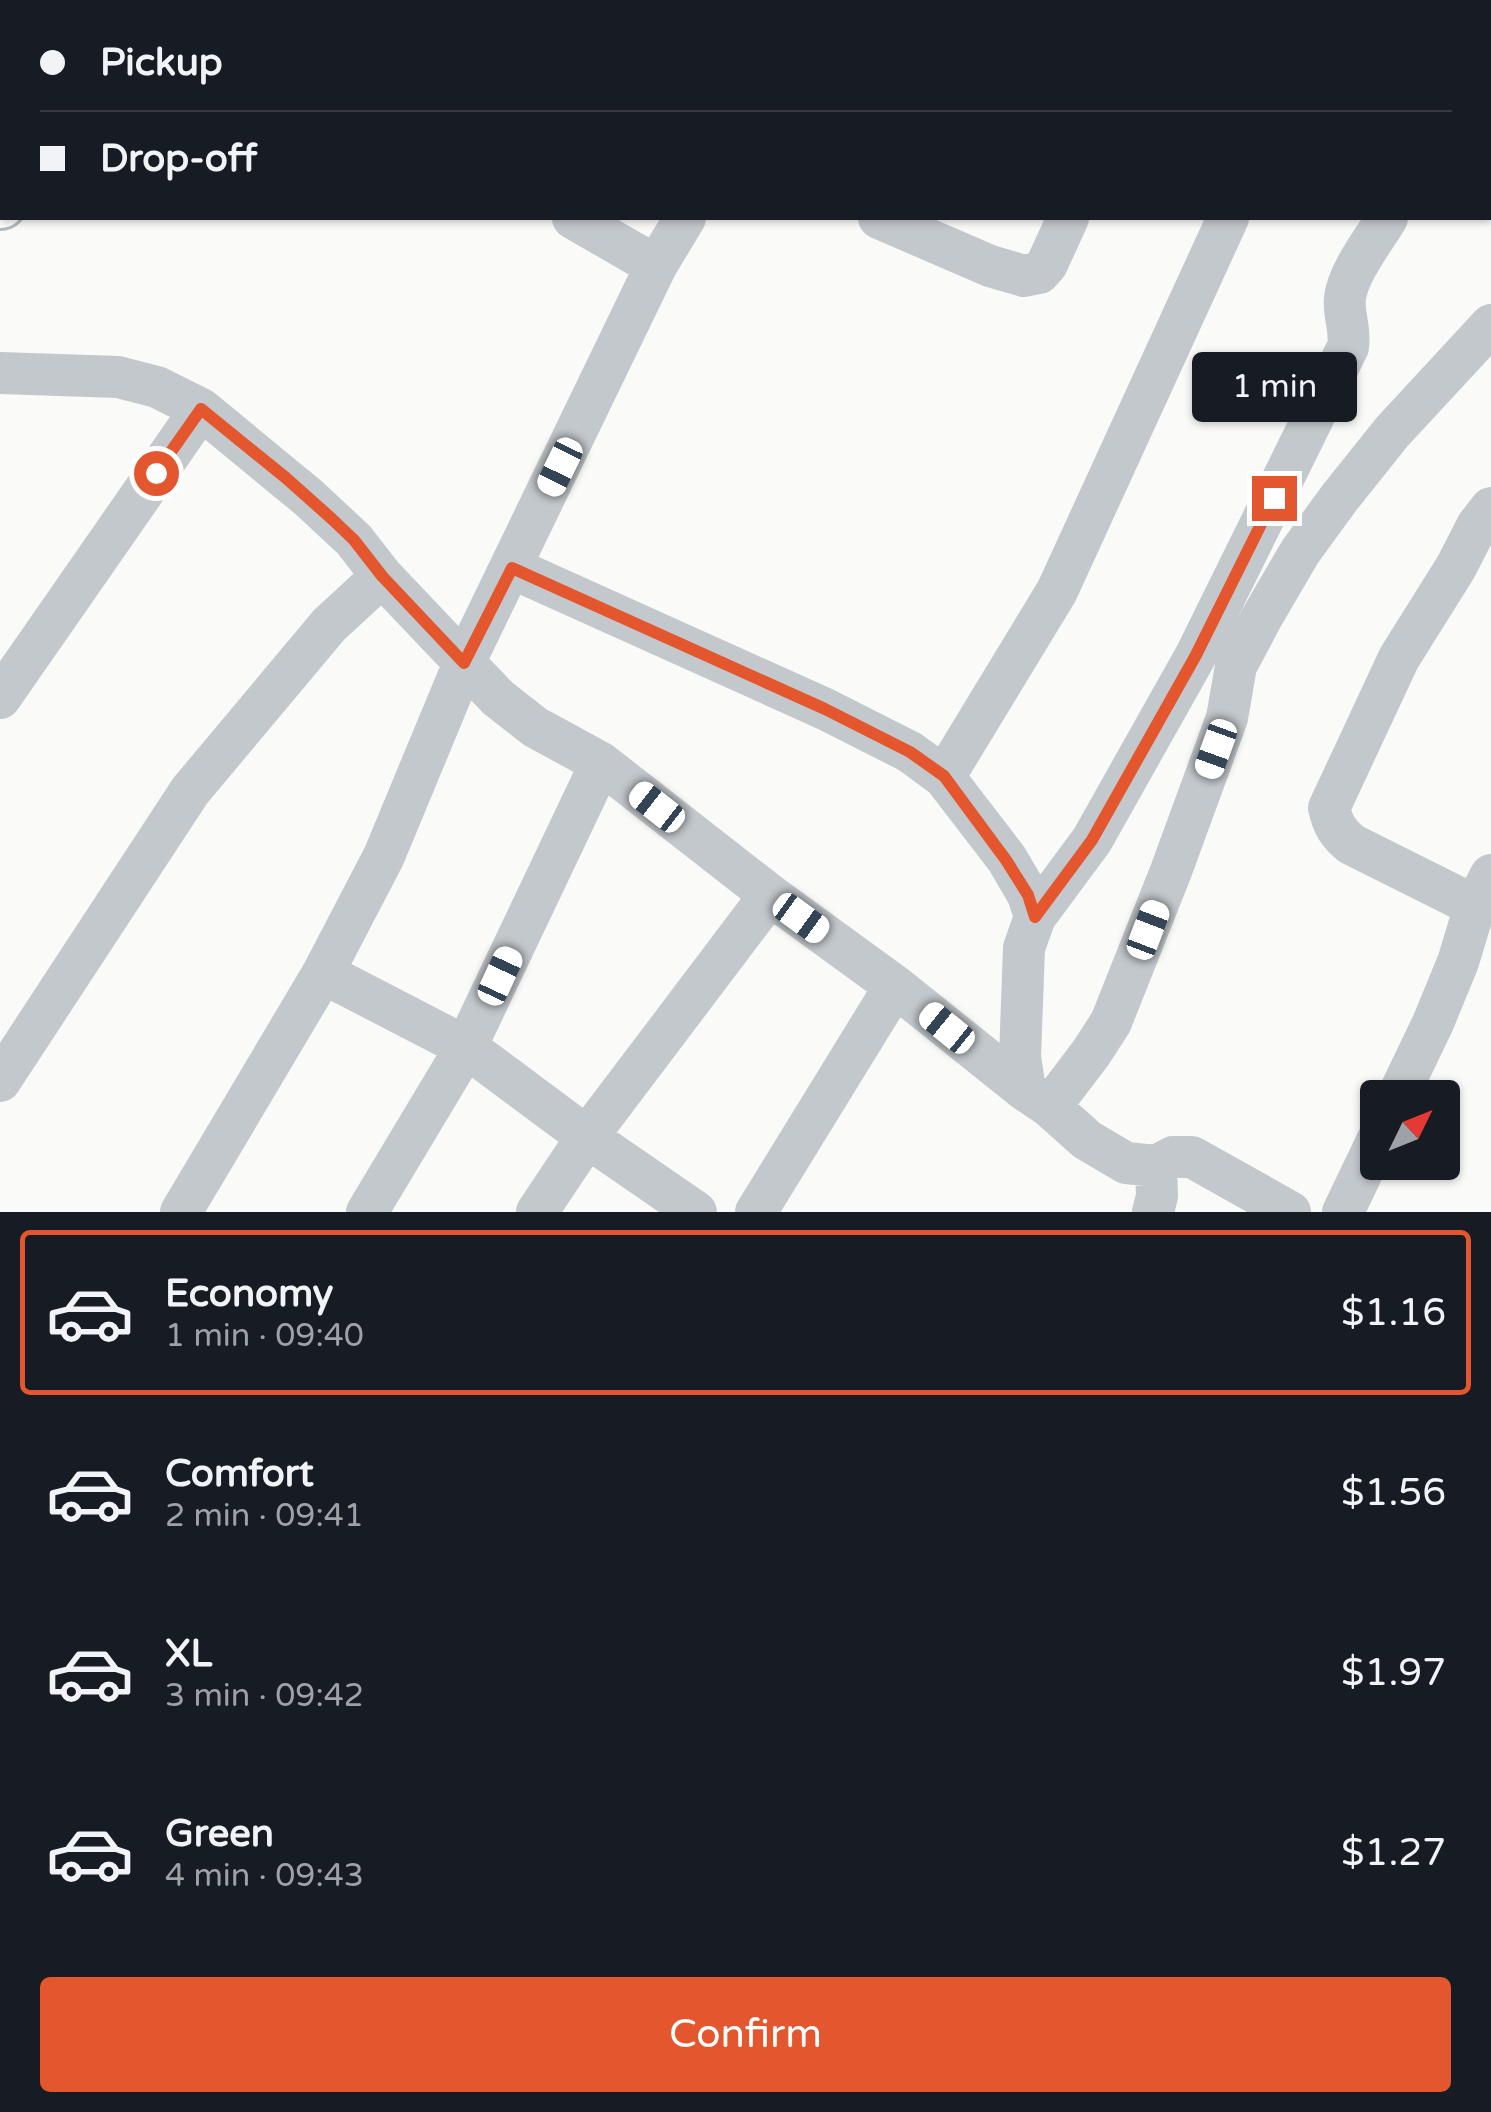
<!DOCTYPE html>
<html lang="en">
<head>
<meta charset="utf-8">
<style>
  body { margin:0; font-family:"Varela Round",sans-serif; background:#20242c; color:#f1f3f6; height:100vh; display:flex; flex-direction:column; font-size:38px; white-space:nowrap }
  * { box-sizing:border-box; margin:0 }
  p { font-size:32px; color:#9ea1a6 }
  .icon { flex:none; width:55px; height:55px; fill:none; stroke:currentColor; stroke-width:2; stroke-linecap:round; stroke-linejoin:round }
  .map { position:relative; height:1212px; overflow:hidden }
  .drawer { display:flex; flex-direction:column; background:#171b24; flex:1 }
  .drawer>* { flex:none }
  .hud { position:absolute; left:0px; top:0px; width:1492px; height:220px; box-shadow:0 2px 8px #0004; display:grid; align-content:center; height:220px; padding:0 40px; background:#171b24 }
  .needle { width:65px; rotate:47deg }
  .fabs { position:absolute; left:1360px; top:1080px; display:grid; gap:20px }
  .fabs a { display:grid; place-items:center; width:100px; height:100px; border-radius:10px; background:#171b24; box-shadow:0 2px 8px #0004; font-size:50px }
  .end { position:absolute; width:45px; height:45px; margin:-22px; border:12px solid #e4572e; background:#fff; box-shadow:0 0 0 5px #fff }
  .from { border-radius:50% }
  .bubble { position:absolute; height:70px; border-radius:10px; background:#171b24; box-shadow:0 2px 8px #0004; font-size:32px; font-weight:600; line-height:70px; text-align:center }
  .car { position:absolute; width:30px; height:60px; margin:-30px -15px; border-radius:12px; box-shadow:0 0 8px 2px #0007; background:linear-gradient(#fff 24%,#345 0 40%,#fff 0 76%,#345 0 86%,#fff 0) }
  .hud b { display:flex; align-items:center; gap:35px; height:95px; font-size:38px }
  .hud b+b { border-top:2px solid #363941 }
  .hud i { width:25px; height:25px; background:#f1f3f6 }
  ul { padding:18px 0 0; list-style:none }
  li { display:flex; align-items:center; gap:30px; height:165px; margin:0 20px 15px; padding:0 20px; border:5px solid transparent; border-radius:10px }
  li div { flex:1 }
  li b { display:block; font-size:38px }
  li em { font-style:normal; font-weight:600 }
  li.active { border-color:#e4572e }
  li>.icon { width:90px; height:90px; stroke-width:1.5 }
  .action { display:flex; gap:20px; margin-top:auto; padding:20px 40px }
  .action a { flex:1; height:115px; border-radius:10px; background:#e4572e; color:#fff; font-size:40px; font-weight:600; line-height:115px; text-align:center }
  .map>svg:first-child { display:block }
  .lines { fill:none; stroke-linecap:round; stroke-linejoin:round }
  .major-casing { stroke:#b5babe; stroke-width:58 }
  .minor { stroke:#c3c8cc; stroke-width:42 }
  .major { stroke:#fff; stroke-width:52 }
  .route { stroke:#e4572e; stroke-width:12 }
</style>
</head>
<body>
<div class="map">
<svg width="1491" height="1212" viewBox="0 0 1491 1212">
  <rect width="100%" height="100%" fill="#fafaf8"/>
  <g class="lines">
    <g class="major-casing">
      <path id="major" d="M106 2 107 0
        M0 202 2 197"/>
    </g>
    <path class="minor" d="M1003 0 1007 2
      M381 2 382 0
      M793 2 795 0
      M1165 2 1166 0
      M1341 2 1343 0
      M1490 47 1491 46
      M573 218 656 266
      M879 218 990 266 1024 276 1039 273 1047 264 1068 218
      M0 373 118 377 157 387 201 409 309 498 354 540 382 576 498 698 535 727 601 763 770 895 895 986 1025 1090 1050 1107 1087 1140 1126 1163 1156 1166 1173 1157H1192L1290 1212
      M512 568 825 709 910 752 944 777 1007 859 1028 895 1035 917 1024 948 1020 1057 1025 1090
      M0 698 201 409
      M944 777 1057 591 1228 218
      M1475 906 1351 844C1338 833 1333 825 1329 808L1399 658 1456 567 1477 526 1491 508
      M1035 917 1092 840 1196 655 1348 347C1351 330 1343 314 1345 298 1348 272 1374 240 1387 218
      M323 973 466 1047 587 1137 696 1212
      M0 1081 190 791 329 625 382 576
      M1397 1098 1433 1023 1458 962 1475 906 1491 875
      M1050 1107 1091 1053 1111 1022 1171 871 1227 718 1236 666 1262 617 1300 552 1340 497 1392 432 1491 325
      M181 1212 323 973 384 856 464 663 656 266 685 218
      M367 1212 466 1047 601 763
      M537 1212 587 1137 770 895
      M756 1212 895 986
      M1153 1212 1157 1196 1156 1166
      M1343 1212 1378 1139"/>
    <use href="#major" class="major"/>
  </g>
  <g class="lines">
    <path class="route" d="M156 473 201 409 286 478 332 519 354 540 382 576 464 663 512 568 825 709 910 752 944 776 1006 860 1028 895 1035 917 1092 840 1196 655 1274 498"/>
  </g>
</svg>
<div class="fabs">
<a><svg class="needle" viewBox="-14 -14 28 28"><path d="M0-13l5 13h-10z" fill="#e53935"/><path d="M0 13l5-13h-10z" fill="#9ea1a6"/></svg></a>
</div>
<i class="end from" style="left:156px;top:473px"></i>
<i class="end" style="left:1274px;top:498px"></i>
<div class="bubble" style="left:1192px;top:352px;width:165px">1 min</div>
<i class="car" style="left:560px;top:467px;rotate:206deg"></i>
<i class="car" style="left:1216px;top:749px;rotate:200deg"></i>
<i class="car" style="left:657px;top:807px;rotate:308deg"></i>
<i class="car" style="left:801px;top:918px;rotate:126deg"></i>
<i class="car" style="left:1148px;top:930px;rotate:21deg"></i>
<i class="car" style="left:500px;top:976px;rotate:25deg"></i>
<i class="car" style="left:947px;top:1028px;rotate:309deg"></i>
<div class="hud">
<b><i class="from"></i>Pickup</b>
<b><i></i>Drop-off</b>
</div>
</div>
<section class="drawer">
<ul>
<li class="active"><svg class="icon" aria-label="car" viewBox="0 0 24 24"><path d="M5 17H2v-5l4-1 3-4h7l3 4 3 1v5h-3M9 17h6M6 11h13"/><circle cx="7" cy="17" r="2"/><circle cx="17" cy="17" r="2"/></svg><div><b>Economy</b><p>1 min · 09:40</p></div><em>$1.16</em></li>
<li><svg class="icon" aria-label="car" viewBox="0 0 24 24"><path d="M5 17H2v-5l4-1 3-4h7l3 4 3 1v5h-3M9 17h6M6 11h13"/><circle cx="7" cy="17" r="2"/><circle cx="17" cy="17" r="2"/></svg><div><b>Comfort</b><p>2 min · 09:41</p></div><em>$1.56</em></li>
<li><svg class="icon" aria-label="car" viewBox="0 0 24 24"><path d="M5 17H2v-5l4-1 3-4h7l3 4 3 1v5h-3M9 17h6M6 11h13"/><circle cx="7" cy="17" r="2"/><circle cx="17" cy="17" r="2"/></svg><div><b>XL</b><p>3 min · 09:42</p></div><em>$1.97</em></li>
<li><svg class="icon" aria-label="car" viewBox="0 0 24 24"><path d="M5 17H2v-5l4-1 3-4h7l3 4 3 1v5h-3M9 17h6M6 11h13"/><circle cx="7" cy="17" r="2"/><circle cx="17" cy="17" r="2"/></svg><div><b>Green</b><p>4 min · 09:43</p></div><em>$1.27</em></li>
</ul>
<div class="action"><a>Confirm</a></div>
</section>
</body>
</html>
